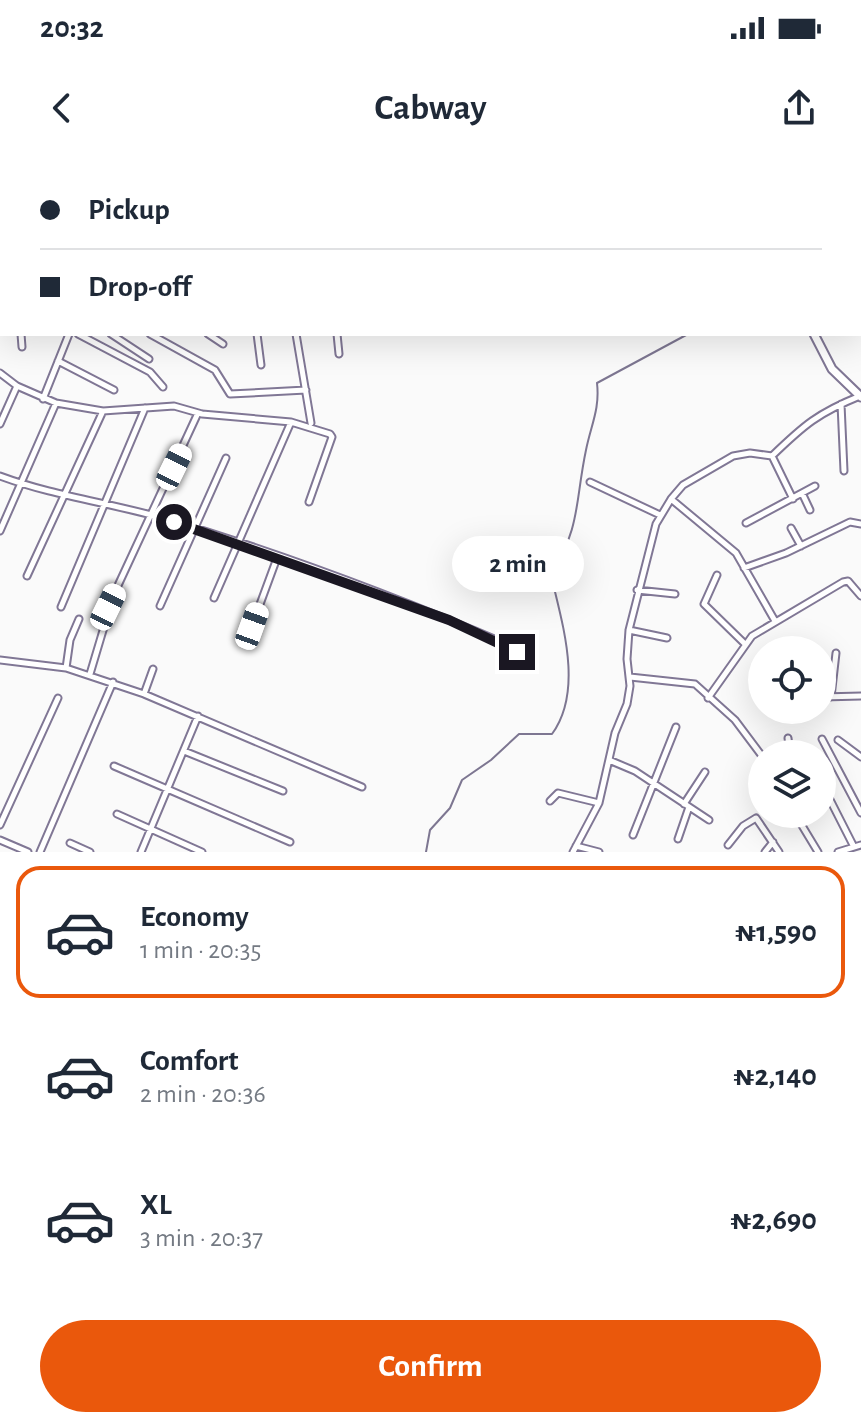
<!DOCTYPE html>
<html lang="en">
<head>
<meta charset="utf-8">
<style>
  body { margin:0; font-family:"Alegreya Sans",sans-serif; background:#f6f6f7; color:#1f2937; height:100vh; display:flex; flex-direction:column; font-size:30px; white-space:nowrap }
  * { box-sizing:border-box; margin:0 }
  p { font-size:26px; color:#747a83 }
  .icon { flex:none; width:44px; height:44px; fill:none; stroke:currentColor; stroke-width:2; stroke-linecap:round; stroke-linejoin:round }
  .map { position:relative; height:692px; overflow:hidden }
  .side { display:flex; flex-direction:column; background:#fff; flex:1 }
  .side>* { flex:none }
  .top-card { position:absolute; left:0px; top:0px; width:862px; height:176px; box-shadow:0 8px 32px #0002; display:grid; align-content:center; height:176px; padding:0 40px; background:#fff }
  .fabs { position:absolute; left:748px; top:476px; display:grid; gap:16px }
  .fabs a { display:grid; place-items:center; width:88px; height:88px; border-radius:50%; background:#fff; box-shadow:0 8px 32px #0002; font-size:40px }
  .end { position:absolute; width:36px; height:36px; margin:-18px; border:10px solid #1a1722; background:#fff; box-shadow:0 0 0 4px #fff }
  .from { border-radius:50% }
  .bubble { position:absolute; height:56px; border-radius:28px; background:#fff; box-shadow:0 8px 32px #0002; font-size:26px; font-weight:700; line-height:56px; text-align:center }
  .car { position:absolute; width:24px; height:48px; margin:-24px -12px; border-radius:10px; box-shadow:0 0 6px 2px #0007; background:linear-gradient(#fff 24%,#345 0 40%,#fff 0 76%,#345 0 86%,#fff 0) }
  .top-card b { display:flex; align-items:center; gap:28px; height:76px; font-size:30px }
  .top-card b+b { border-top:2px solid #e0e1e3 }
  .top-card i { width:20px; height:20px; background:#1f2937 }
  ul { padding:14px 0 0; list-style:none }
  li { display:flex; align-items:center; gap:24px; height:132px; margin:0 16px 12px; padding:0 24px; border:4px solid transparent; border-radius:24px }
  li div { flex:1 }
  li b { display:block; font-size:30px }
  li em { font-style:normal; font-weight:700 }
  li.current { border-color:#ea580c }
  li>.icon { width:72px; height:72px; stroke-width:1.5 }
  .button { display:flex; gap:16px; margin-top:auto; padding:16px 40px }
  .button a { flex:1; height:92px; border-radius:48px; background:#ea580c; color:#fff; font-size:32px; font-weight:700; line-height:92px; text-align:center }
  .status { display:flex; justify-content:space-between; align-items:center; height:56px; padding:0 40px; background:#fff; direction:ltr }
  .status svg { height:22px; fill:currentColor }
  header { display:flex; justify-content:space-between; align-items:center; height:104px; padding:0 40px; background:#fff; font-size:36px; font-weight:700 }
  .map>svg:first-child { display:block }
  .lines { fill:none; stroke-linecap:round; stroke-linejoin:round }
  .stream { stroke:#7d7691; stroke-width:2 }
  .street-casing { stroke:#807795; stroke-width:9 }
  .secondary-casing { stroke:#807795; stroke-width:11 }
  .street { stroke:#fff; stroke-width:5 }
  .secondary { stroke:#fff; stroke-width:7 }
  .route { stroke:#1a1722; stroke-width:10 }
</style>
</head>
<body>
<div class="status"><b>20:32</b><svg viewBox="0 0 49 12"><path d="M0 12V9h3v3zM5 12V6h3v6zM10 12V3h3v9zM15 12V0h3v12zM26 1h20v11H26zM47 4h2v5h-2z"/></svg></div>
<header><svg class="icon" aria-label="back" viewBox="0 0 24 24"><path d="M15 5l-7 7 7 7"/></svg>Cabway<svg class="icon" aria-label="share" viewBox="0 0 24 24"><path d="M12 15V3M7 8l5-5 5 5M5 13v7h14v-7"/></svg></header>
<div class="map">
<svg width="861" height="692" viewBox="0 0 861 692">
  <rect width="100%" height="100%" fill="#fafafa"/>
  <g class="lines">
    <path class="stream" d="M860 69 861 68
      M426 692 430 670 450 648 462 620 491 600 519 574H552C584 530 562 463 551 415 581 366 575 342 586 290 591 265 600 249 597 223L688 174"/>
    <g class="street-casing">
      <path id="street" d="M48 0V2
        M174 0 175 2
        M221 0V2
        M272 0 273 2
        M314 0V2
        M359 0 360 2
        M502 0V2
        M833 0 834 2
        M282 2 288 0
        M363 2 370 0
        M435 2V0
        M535 2 536 0
        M620 2 626 0
        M21 174 22 187
        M78 174 150 212 163 227
        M111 174 149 199
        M150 174 215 210 230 234 306 230
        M208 174 223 184
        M257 174 261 205
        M296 174 311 263
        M337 174 339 194
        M58 201 114 230
        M0 213 17 226 56 243 103 251 174 246 202 254 291 262 330 274 332 277 309 342
        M43 239 69 174
        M841 244 844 311
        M0 264 17 226
        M772 296 793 339
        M0 316C54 336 111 343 166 359 282 394 399 438 511 486L517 492
        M590 322 660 355
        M802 333 810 350
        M671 339 736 393 775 461
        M746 363 815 326
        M791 368 801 386
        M0 371 56 243
        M744 408 786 393 850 362 861 364
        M717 415 704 444 745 484
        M27 416 103 251
        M637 430 675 434
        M214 438 291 262
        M160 446 226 298
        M61 447 145 248
        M108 447 198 253
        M252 466 277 398
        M667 478 629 470 656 364 671 339 683 325 733 296 750 293 772 296C804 265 818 253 860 236
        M794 490 795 483
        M0 500 66 508 144 534 153 509
        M66 508 70 480 79 459
        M90 514 107 457
        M630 517 695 524 735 560 762 596
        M144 534 362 627
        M822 537 861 536
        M831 537 836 493
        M708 538 752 476 843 422 848 421 861 436
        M788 578 790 594
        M822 579 861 653
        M838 580 861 597
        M184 591 283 631
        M609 600 635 611 709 660
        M114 606 290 682
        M822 624 854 687
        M550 641 558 633 599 643
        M684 644 705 612
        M117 654 202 692
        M795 654 818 692
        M0 665 58 538
        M633 675 676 567
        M678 679 689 647
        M0 680 28 692
        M70 683 90 692
        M728 685 743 666 756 658 779 692
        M576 686 599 692
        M40 692 113 522
        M141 692 198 556
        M573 692 599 643 615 573 627 544 630 526 627 499 629 470
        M765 692 773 682
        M838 692 861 685"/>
    </g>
    <g class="secondary-casing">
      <path id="secondary" d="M713 0 715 2
        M17 2 24 0
        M0 7 2 6
        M814 174 832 209 861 237"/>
    </g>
    <use href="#street" class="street"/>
    <use href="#secondary" class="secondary"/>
  </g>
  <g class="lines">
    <path class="route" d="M174 362 449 460 517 492"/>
  </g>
</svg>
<div class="fabs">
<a><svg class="icon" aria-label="locate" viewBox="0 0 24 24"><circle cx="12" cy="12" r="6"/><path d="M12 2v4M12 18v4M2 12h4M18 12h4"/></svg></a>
<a><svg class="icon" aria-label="layers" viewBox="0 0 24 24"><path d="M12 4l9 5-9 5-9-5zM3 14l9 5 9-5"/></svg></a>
</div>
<i class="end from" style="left:174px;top:362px"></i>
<i class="end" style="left:517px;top:492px"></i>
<div class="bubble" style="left:452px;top:376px;width:132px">2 min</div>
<i class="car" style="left:174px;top:307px;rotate:26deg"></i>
<i class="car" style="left:108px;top:447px;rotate:26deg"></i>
<i class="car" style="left:252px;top:466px;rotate:20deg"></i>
<div class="top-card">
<b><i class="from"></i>Pickup</b>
<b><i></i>Drop-off</b>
</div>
</div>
<section class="side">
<ul>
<li class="current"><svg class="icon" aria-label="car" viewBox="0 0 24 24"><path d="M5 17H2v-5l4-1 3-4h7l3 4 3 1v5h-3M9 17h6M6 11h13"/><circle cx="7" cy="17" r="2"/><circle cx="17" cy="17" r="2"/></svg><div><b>Economy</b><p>1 min · 20:35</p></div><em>₦1,590</em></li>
<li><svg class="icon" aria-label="car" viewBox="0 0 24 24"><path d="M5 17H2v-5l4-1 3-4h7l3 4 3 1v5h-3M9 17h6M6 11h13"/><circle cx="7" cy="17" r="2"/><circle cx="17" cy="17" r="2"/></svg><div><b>Comfort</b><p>2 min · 20:36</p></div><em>₦2,140</em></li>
<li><svg class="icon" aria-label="car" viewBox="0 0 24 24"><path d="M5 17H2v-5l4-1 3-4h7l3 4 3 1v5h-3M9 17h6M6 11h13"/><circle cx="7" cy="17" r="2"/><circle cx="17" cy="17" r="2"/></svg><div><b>XL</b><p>3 min · 20:37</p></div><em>₦2,690</em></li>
</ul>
<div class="button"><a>Confirm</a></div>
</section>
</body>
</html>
